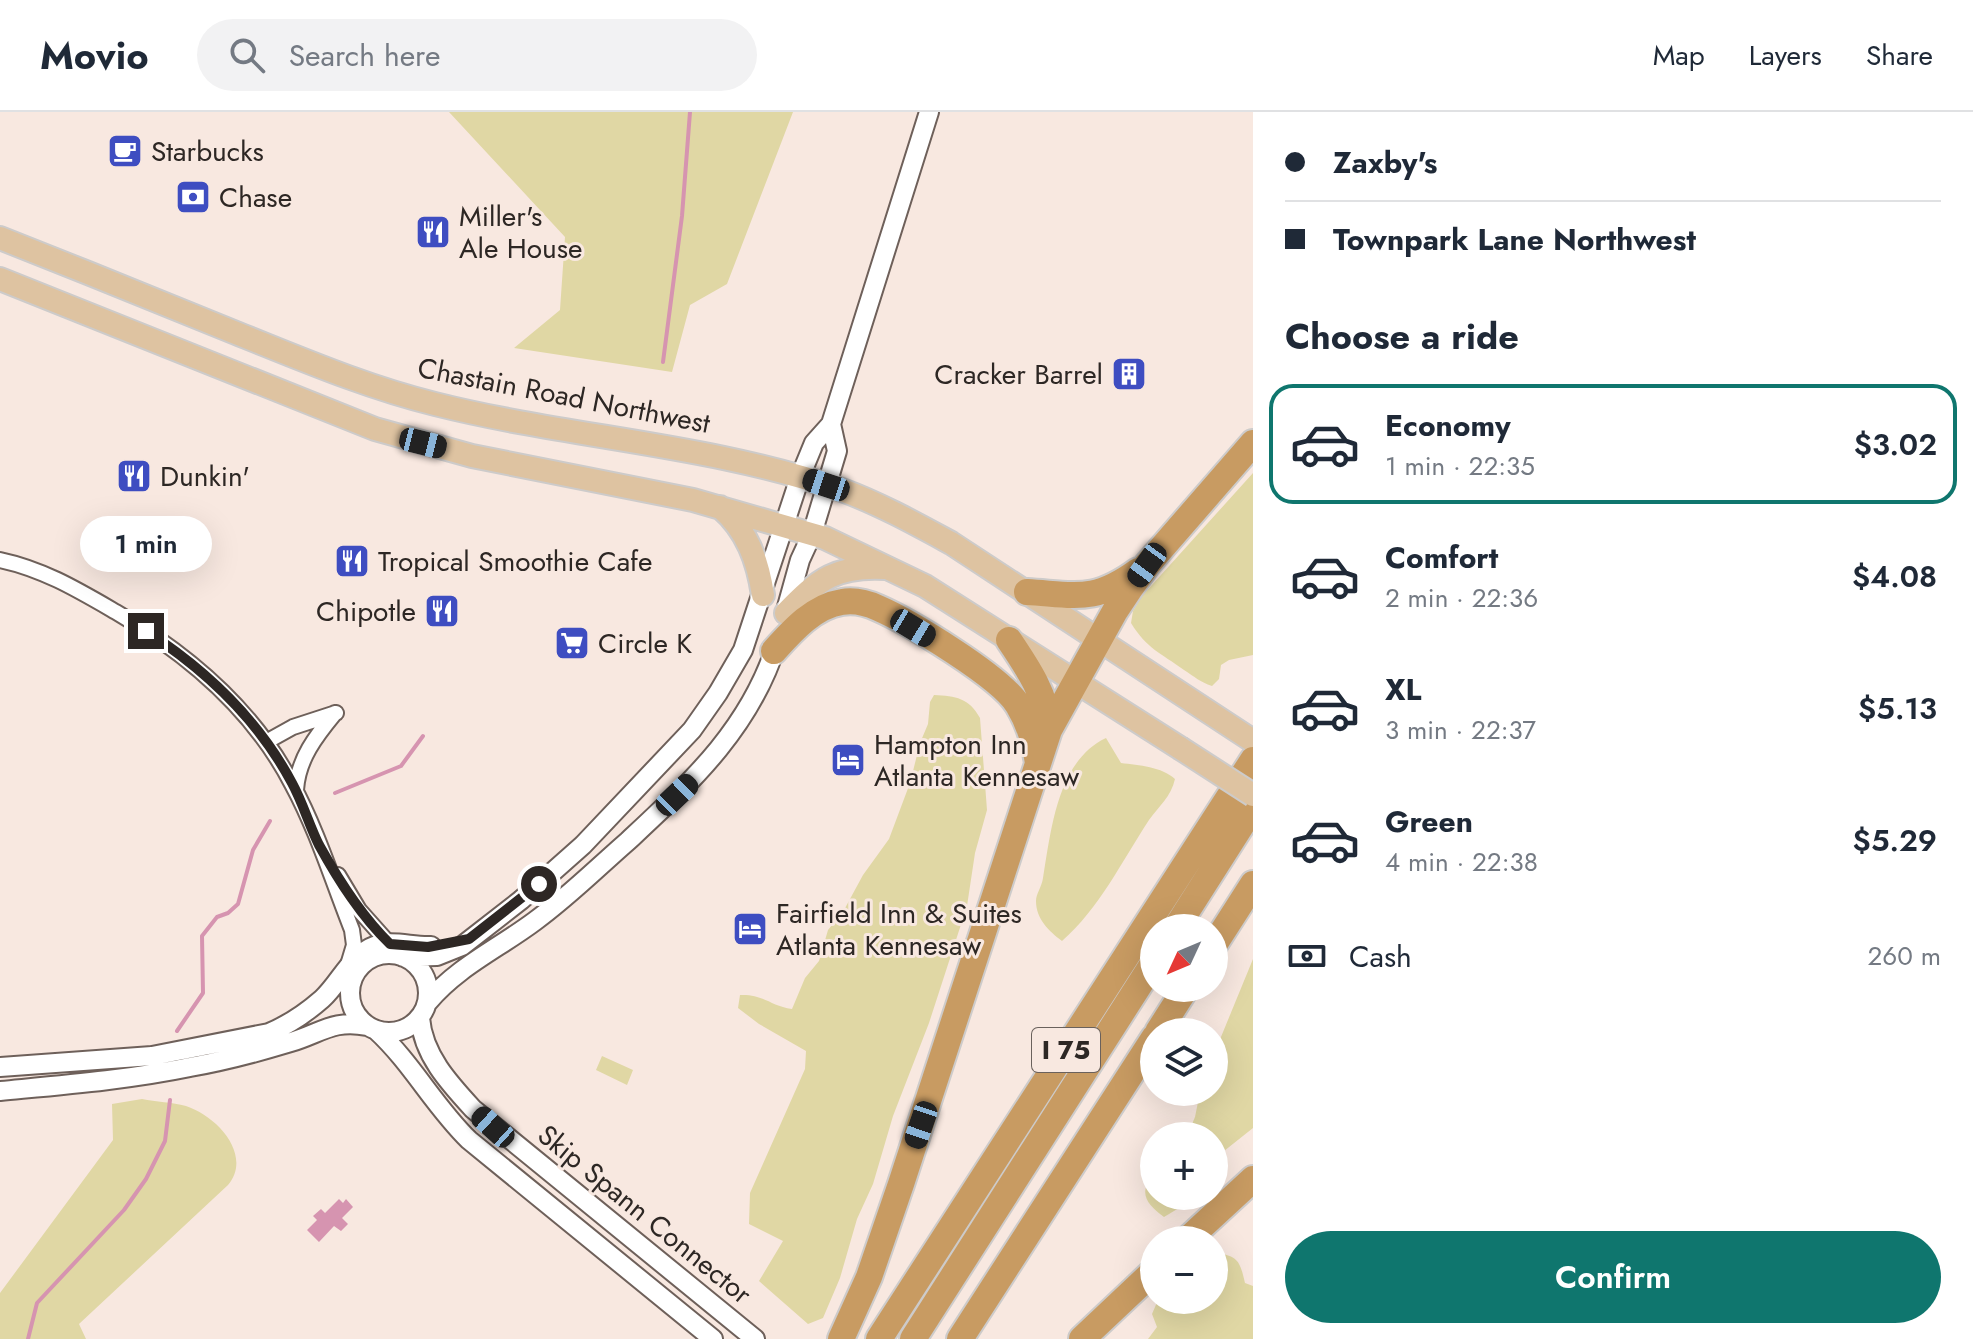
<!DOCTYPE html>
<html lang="en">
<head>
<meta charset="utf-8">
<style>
  body { margin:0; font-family:Jost,sans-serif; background:#f2f2f3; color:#1f2937; height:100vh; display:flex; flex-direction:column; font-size:30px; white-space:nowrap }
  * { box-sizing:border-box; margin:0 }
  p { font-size:26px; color:#747a83 }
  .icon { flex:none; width:44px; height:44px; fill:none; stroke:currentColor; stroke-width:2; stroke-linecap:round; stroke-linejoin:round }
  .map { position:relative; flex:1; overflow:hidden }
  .details { display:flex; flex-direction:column; background:#fff; width:720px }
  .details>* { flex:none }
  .guide { display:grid; align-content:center; height:176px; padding:0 32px; background:#fff }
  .needle { width:52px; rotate:226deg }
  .buttons { position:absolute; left:1140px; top:802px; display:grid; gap:16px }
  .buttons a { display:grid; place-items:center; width:88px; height:88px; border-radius:50%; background:#fff; box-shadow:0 8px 32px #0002; font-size:40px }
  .end { position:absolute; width:36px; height:36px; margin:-18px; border:10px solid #2d2724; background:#fff; box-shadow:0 0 0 4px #fff }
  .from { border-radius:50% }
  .bubble { position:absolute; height:56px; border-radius:28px; background:#fff; box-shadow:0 8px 32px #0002; font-size:26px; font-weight:600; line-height:56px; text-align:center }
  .car { position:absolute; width:24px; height:48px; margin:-24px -12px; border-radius:10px; box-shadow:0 0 6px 2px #0007; background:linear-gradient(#222 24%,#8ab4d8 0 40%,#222 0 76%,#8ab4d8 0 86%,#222 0) }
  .guide b { display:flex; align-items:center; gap:28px; height:76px; font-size:30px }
  .guide b+b { border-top:2px solid #e0e1e3 }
  .guide i { width:20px; height:20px; background:#1f2937 }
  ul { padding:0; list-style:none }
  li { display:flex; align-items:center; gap:24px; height:120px; margin:0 16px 12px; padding:0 16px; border:4px solid transparent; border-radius:24px }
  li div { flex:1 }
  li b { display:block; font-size:30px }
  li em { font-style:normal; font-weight:600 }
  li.current { border-color:#0f766e }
  li>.icon { width:72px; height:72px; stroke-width:1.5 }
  h2 { padding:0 32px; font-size:36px; line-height:96px }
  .pay { display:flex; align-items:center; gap:20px; height:88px; padding:0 32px; font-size:30px }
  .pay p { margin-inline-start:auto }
  .button { display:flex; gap:16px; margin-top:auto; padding:16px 32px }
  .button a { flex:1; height:92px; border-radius:48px; background:#0f766e; color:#fff; font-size:32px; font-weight:600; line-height:92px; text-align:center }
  header { display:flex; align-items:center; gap:48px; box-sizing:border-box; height:112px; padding:0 40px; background:#fff; border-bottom:2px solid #e0e1e3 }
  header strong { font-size:38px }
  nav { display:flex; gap:44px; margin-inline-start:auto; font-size:28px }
  .search { width:560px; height:72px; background:#f2f2f3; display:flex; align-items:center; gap:20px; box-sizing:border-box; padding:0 28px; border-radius:44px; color:#747a83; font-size:30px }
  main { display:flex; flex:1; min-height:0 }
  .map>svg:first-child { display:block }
  .green { fill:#e0d7a4 }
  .water { fill:#d694b0 }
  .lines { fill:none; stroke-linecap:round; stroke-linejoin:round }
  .stream { stroke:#d694b0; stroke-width:4 }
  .minor-casing { stroke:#6e605a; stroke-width:18 }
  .tertiary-casing { stroke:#6e605a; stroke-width:22 }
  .primary-casing { stroke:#cdcbca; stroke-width:26 }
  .motorway-casing { stroke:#cdcbca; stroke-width:30 }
  .minor { stroke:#fff; stroke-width:14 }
  .tertiary { stroke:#fff; stroke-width:18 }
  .primary { stroke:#dec3a1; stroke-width:22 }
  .motorway { stroke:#c89b62; stroke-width:26 }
  .primary-bridge-casing { stroke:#cdcbca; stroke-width:26; stroke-linecap:butt }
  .primary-bridge { stroke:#dec3a1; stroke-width:22 }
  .route { stroke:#2d2724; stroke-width:10 }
  .labels { text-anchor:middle; stroke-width:6; stroke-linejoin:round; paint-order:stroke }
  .shield { fill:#f8e8e0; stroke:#6a615c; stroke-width:2 }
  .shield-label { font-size:26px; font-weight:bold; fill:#2d2724 }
  .poi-label { font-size:28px; fill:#2d2724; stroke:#f8e8e0; text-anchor:start }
  .street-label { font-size:28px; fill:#2d2724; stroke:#f8e8e0 }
</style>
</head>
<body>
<header>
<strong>Movio</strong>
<div class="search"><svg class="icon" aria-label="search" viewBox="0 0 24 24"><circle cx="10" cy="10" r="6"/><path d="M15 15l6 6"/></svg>Search here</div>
<nav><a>Map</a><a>Layers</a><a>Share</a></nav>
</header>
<main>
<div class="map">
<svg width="1253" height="1227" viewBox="0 0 1253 1227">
  <rect width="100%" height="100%" fill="#f8e8e0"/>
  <path class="green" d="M449 0H793L727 172 690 193 672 260 514 236 560 198 565 125Z
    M1253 361V543L1229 548 1221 553 1219 567 1212 574C1200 570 1195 565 1184 558 1161 541 1147 537 1131 511L1133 499 1142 484Z
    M934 583C956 584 969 586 980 606L987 698 975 741 967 794 929 911 893 1004 873 1072 857 1107 840 1166 823 1206 808 1212 759 1169 783 1129 749 1112 750 1081 805 957 806 939 759 912 738 896 740 883C764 882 770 894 792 897L805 866 819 849 828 818 844 798 863 763 889 727 910 671 920 631 928 612 930 590Z
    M1106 626 1121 651C1139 653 1162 655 1175 667 1171 685 1159 694 1149 708 1122 749 1099 797 1062 829 1049 819 1036 807 1036 789 1036 782 1042 774 1043 766 1051 719 1057 649 1106 626Z
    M1253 847V1016L1214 1047V1024H1187L1195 1005 1200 980H1214V942Z
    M602 944 633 958 627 973 596 958Z
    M142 987C156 990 172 990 186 994 217 1004 253 1043 228 1073L79 1212 86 1227H0V1181L113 1028 112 992Z
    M1154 1064V1084H1189L1179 1096 1164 1105C1147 1093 1137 1080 1154 1064Z
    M1216 1141C1239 1144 1240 1150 1245 1171L1253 1174V1227H1148L1157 1215 1152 1202 1158 1188H1214Z"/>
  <path class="water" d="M339 1087 343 1091 346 1087 353 1095 342 1106 348 1112 341 1119 334 1114 319 1130 307 1118 317 1108 313 1104 321 1097 325 1101Z"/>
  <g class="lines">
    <path class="stream" d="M663 250 682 104 690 0
      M335 681 401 654 423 624
      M177 919 203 881 202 824 217 805 228 801 238 792 253 738 270 709
      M28 1227 37 1191 124 1098 146 1067 165 1029 170 988"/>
    <g class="minor-casing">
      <path id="minor" d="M0 448C43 457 78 478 116 500 188 542 253 597 292 672 317 718 333 770 352 818L354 833 348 853
        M266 630 293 615 336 601
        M296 678C298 647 316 624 335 601
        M338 763 359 798 392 835"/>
    </g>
    <g class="tertiary-casing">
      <path id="tertiary" d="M785 502 800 448 812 422 837 339 831 312
        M350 881a39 39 0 1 1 78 0a39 39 0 1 1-78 0Z
        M403 845 437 844 462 834 521 788 583 733 692 618 718 581 743 538 800 365 814 331 831 312 929 0
        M428 890C457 855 499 836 535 809 568 785 597 756 628 729 691 670 750 617 777 531
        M420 906C423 943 449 971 473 997L755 1227
        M376 918C412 951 434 994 469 1028L713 1227
        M0 955 152 944 269 921C288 913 306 901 322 887 341 870 353 837 381 832 397 829 415 835 431 834
        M0 979C63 973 127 968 190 955 224 949 258 940 291 930 321 921 334 907 367 914"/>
    </g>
    <g class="primary-casing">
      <path id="primary" d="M0 126C79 157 157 189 236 221 301 247 366 275 435 292 570 326 710 332 842 378 880 392 916 412 951 431L1253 629
        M0 167 375 317 472 344 693 388 825 426 925 474 1180 636
        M720 395C747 418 758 449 763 483
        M786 501C819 467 836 453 886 456"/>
    </g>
    <g class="motorway-casing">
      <path id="motorway" d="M1027 480C1077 483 1094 491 1138 459
        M1009 528C1028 556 1047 584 1049 618
        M774 539C792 519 814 494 842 490 854 488 867 491 878 496 910 510 1001 565 1018 593 1029 611 1035 631 1038 651
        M1176 816 1253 695
        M1214 833 1253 772
        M1158 920 1186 876
        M1187 1128 1253 1067
        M841 1227 869 1165 901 1072 1049 618 1115 499 1131 475 1147 453 1253 331
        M879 1227 1253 648
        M913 1227 1154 850
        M960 1227 1154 926
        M1082 1227 1154 1159"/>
    </g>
    <use href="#minor" class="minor"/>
    <use href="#tertiary" class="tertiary"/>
    <use href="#primary" class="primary"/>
    <use href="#motorway" class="motorway"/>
    <g class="primary-bridge-casing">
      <path id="primary-bridge" d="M1180 636 1253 683"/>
    </g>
    <use href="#primary-bridge" class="primary-bridge"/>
  </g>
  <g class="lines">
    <path class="route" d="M146 519C206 558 258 607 292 671 303 691 309 713 319 733 339 769 361 804 390 832L428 835 469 827 539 772"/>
  </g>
  <defs>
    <g id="cafe-square" transform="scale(1.8)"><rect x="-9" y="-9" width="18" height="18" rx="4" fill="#3e4dc1" stroke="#f8e8e0"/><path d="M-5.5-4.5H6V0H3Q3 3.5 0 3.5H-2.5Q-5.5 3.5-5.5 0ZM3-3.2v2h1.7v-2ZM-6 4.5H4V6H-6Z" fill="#fff"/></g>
    <g id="bank-square" transform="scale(1.8)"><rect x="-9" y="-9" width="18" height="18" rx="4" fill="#3e4dc1" stroke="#f8e8e0"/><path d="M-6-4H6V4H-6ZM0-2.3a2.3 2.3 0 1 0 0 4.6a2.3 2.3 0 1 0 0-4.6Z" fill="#fff"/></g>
    <g id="restaurant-square" transform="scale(1.8)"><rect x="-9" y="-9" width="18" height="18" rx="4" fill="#3e4dc1" stroke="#f8e8e0"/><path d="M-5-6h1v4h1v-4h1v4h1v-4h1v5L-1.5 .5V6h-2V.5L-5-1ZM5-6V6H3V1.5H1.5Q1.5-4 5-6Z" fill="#fff"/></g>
    <g id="building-square" transform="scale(1.8)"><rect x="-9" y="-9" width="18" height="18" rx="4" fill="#3e4dc1" stroke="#f8e8e0"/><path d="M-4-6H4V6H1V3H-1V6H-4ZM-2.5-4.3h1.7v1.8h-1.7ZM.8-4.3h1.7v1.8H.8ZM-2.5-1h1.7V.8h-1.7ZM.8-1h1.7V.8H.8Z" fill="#fff"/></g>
    <g id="supermarket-square" transform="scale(1.8)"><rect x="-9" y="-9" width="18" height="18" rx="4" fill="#3e4dc1" stroke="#f8e8e0"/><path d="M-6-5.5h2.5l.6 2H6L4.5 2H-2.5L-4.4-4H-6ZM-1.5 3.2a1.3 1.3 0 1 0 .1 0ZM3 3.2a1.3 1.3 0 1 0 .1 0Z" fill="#fff"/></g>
    <g id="hotel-square" transform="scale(1.8)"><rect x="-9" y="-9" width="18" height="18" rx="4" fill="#3e4dc1" stroke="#f8e8e0"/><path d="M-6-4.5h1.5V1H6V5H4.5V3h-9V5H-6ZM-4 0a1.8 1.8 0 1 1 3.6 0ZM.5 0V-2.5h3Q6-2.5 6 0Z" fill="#fff"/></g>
  </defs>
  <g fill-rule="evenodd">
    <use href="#cafe-square" x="125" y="39"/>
    <use href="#bank-square" x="193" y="85"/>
    <use href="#restaurant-square" x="433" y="120"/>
    <use href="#building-square" x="1129" y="262"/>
    <use href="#restaurant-square" x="134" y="364"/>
    <use href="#restaurant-square" x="352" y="449"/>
    <use href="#restaurant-square" x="442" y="499"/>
    <use href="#supermarket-square" x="572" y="531"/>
    <use href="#hotel-square" x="848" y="648"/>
    <use href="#hotel-square" x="750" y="817"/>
  </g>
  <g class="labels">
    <rect class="shield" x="1032" y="916" width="68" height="44" rx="6"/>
    <g class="shield-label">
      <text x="1066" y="947">I 75</text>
    </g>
    <g class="poi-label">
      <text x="151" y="49">Starbucks</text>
      <text x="219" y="95">Chase</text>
      <text x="459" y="114">Miller's<tspan x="459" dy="32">Ale House</tspan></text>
      <text x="1103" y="272" text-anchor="end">Cracker Barrel</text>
      <text x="160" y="374">Dunkin'</text>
      <text x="378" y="459">Tropical Smoothie Cafe</text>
      <text x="416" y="509" text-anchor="end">Chipotle</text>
      <text x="598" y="541">Circle K</text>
      <text x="874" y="642">Hampton Inn<tspan x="874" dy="32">Atlanta Kennesaw</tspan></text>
      <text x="776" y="811">Fairfield Inn &amp; Suites<tspan x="776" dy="32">Atlanta Kennesaw</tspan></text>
    </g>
    <g class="street-label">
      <text transform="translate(564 283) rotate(11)" y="10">Chastain Road Northwest</text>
      <text transform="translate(645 1102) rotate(39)" y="10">Skip Spann Connector</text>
    </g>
  </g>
</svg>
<div class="buttons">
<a><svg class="needle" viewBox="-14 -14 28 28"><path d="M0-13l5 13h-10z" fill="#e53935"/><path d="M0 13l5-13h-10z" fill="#747a83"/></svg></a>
<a><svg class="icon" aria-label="layers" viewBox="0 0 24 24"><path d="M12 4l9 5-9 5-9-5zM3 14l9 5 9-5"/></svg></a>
<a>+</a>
<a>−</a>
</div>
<i class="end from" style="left:539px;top:772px"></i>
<i class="end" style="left:146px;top:519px"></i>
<div class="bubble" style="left:80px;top:404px;width:132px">1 min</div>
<i class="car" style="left:423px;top:331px;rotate:104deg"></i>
<i class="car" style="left:826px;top:373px;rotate:288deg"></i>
<i class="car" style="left:1147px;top:453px;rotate:216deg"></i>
<i class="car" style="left:913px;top:516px;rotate:121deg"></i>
<i class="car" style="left:677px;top:683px;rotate:46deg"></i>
<i class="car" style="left:921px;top:1013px;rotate:199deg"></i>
<i class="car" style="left:493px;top:1015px;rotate:312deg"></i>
</div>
<section class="details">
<div class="guide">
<b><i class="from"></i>Zaxby's</b>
<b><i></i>Townpark Lane Northwest</b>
</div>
<h2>Choose a ride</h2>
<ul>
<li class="current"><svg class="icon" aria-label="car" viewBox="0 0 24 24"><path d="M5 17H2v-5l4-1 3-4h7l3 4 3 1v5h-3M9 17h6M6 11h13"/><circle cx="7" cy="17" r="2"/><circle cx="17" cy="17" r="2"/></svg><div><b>Economy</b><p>1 min · 22:35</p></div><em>$3.02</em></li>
<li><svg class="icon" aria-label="car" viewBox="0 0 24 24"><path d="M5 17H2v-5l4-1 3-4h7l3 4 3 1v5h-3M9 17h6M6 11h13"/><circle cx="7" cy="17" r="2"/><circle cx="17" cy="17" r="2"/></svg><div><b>Comfort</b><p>2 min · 22:36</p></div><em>$4.08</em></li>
<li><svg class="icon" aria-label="car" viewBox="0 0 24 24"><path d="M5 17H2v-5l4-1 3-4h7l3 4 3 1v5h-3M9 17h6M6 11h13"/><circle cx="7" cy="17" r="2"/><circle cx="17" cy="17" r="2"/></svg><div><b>XL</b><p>3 min · 22:37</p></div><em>$5.13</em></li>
<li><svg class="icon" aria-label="car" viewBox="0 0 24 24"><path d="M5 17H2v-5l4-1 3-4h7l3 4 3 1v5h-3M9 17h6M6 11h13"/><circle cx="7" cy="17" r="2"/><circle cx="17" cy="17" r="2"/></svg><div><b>Green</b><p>4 min · 22:38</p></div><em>$5.29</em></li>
</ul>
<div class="pay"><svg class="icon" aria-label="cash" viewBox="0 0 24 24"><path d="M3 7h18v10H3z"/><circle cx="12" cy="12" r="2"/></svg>Cash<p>260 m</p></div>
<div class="button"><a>Confirm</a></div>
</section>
</main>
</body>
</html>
